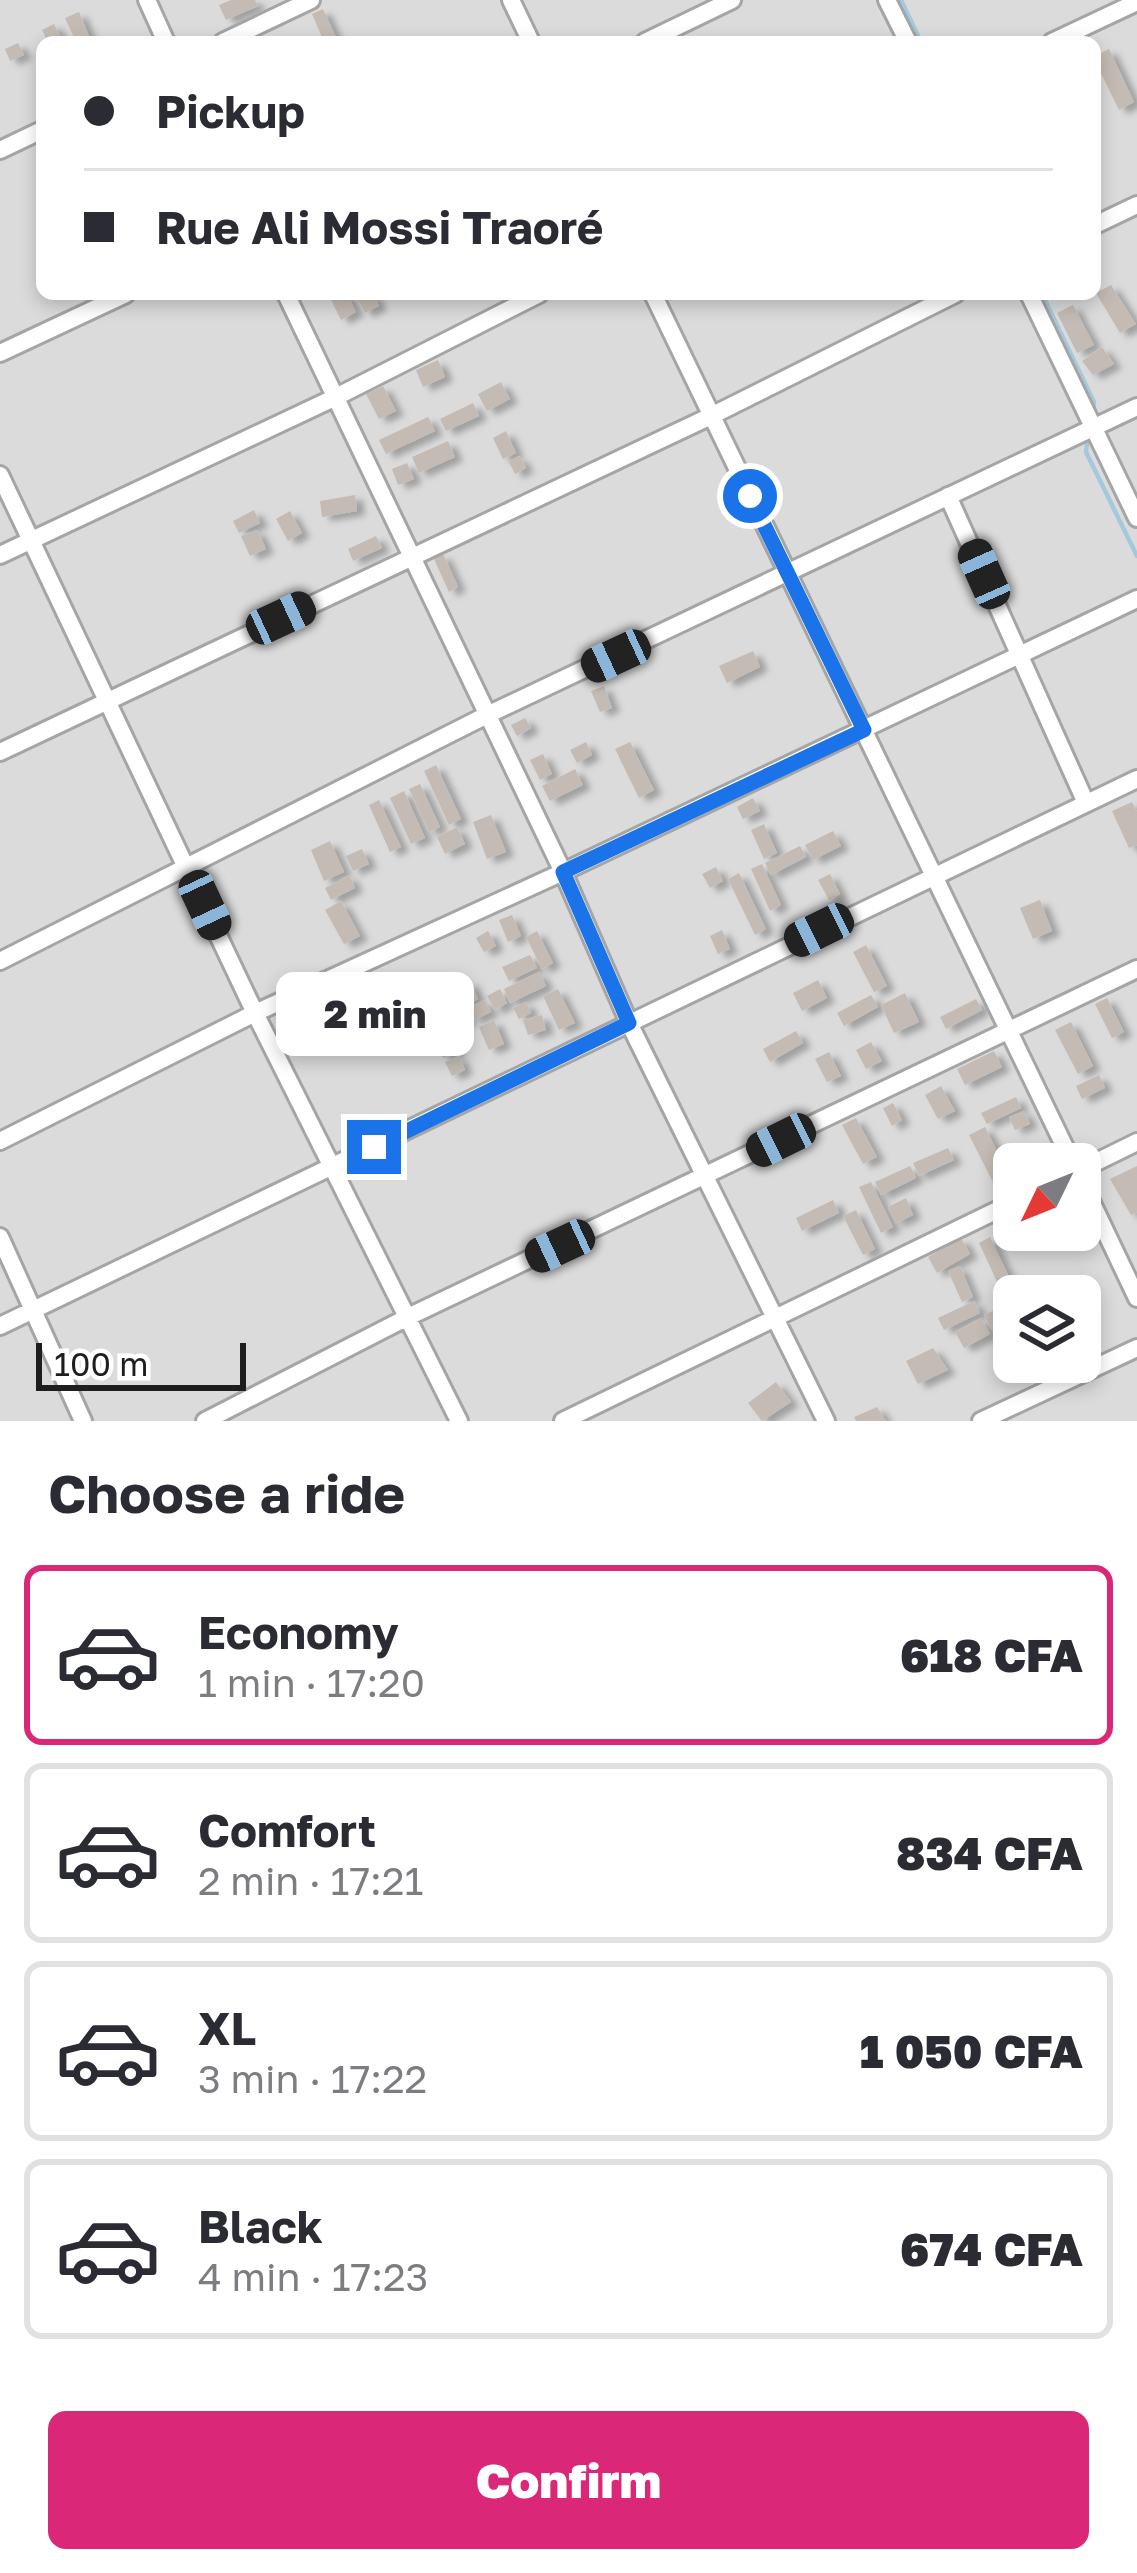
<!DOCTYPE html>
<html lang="en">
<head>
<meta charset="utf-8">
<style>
  body { margin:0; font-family:"Golos Text",sans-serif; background:#f7f7f7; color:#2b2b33; height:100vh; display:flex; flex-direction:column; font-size:45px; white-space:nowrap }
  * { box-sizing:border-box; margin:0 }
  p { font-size:39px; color:#7c7c81 }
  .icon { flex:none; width:66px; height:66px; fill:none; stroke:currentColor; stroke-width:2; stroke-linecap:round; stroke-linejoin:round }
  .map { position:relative; height:1421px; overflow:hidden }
  .side { display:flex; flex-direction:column; background:#fff; flex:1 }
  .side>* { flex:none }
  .top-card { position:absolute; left:36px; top:36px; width:1065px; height:264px; border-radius:18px; box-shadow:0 6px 18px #0003; display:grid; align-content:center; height:264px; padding:0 48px; background:#fff }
  .needle { width:78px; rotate:227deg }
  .fabs { position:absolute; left:993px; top:1143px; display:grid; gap:24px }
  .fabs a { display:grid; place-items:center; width:108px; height:108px; border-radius:18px; background:#fff; box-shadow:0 6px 18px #0003; font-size:60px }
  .scale { position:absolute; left:36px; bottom:30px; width:210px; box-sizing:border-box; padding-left:12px; border:6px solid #1e1e1e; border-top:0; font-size:33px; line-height:42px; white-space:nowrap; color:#1e1e1e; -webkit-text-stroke:9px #fff; paint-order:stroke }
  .end { position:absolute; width:54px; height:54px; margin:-27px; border:15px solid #1a73e8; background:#fff; box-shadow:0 0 0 6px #fff }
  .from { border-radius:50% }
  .bubble { position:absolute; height:84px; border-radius:18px; background:#fff; box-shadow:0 6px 18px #0003; font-size:39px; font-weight:800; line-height:84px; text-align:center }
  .car { position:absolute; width:36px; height:72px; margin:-36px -18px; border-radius:15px; box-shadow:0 0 9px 3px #0007; background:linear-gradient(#222 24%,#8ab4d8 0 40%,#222 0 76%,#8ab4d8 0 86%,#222 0) }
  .top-card b { display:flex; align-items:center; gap:42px; height:114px; font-size:45px }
  .top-card b+b { border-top:3px solid #e1e1e2 }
  .top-card i { width:30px; height:30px; background:#2b2b33 }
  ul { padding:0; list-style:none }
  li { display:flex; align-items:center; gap:36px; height:180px; margin:0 24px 18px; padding:0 24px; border:6px solid #e1e1e2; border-radius:18px }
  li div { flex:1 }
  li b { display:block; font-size:45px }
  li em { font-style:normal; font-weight:800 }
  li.active { border-color:#db2777 }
  li>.icon { width:108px; height:108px; stroke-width:1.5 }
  h2 { padding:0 48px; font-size:54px; line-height:144px }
  .action { display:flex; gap:24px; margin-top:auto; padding:24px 48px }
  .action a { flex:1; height:138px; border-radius:18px; background:#db2777; color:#fff; font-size:48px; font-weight:800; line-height:138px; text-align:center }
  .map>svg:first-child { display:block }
  .residential { fill:#dcdbdb; fill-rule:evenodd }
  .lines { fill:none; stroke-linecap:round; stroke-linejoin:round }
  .stream { stroke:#a5c9dc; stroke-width:4.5 }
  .building { fill:#c4bcb4; filter:url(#shadow) }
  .minor-casing { stroke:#a5a5a5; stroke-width:22 }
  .minor { stroke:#fff; stroke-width:16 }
  .route { stroke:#1a73e8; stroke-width:15 }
</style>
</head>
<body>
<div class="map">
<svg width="1137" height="1421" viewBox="0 0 1137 1421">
  <defs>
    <filter id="shadow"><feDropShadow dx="8" dy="4.5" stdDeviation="3" flood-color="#0004"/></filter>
  </defs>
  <rect width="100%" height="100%" fill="#efede4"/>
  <path class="residential" d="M0 0H1137V1421H0ZM42 42H1095V294H42ZM1014 1164H1080V1230H1014ZM1014 1296H1080V1362H1014Z"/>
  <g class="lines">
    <path class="stream" d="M901 0 921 42
      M1042 294 1094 402 1093 413
      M1088 436 1086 452 1137 556"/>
  </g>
  <path class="building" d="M231 0H255L258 6 226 20 219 5Z
    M323 9 338 42H324L312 14Z
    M79 12 89 36 76 42 65 18Z
    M54 24 63 42H48L42 30Z
    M18 43 24 55 10 61 5 49Z
    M1109 49 1134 102 1119 110 1095 61V56Z
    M1111 285 1136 324 1120 333 1096 293Z
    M338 294H347L356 312 341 320 330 298Z
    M355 294H373L379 306 365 313Z
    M1073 305 1094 345 1077 353 1057 313Z
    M1102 347 1114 364 1093 375 1082 361Z
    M438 360 445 377 423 387 416 370Z
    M501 382 510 399 487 411 478 394Z
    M383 386 396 411 379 419 366 394Z
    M473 403 479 416 446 431 440 419Z
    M428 417 435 431 386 454 379 440Z
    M506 431 516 453 503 459 493 438Z
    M448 441 455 457 419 473 412 457Z
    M519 456 526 468 515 474 509 462Z
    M407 463 414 479 398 485 392 469Z
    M355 495 357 511 322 517 320 501Z
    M254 510 260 523 239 533 233 521Z
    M290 511 302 533 288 541 276 519Z
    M257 530 266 549 250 556 241 536Z
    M376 536 382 548 353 561 348 549Z
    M443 554 458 587 449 592 434 559Z
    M753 651 760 667 727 683 719 666Z
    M604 686 612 708 600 712 591 691Z
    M525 718 531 728 517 736 511 725Z
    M586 742 592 755 577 763 570 750Z
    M630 742 654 790 639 798 615 749Z
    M543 754 552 774 540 780 530 760Z
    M436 765 461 819 449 825 424 771Z
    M575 769 583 785 550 801 542 786Z
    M420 784 440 827 429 832 409 789Z
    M404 791 425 838 411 844 390 798Z
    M753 798 760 811 743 819 737 807Z
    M379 800 401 847 390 852 369 805Z
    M1132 802 1137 812V845L1129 848 1112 811Z
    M491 815 506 852 487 859 473 822Z
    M764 824 777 853 764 859 751 830Z
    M457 827 465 844 445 854 437 837Z
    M833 831 841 846 813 860 805 845Z
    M330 841 344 872 324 881 311 850Z
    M800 846 806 857 771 875 765 863Z
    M362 849 369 864 353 871 346 856Z
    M762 864 781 905 770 911 751 869Z
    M716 867 723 881 710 888 702 874Z
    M739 873 766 929 755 935 728 879Z
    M830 874 840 894 829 900 818 880Z
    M349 875 355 888 331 900 325 888Z
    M1040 900 1052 931 1033 939 1020 908Z
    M341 901 360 936 344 944 325 910Z
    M512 915 521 936 508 942 499 920Z
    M722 930 730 949 718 954 710 936Z
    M488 931 496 946 484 952 476 938Z
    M537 931 553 963 542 969 526 937Z
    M866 945 887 986 874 992 853 952Z
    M530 955 537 968 509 981 502 967Z
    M539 972 546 986 510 1003 504 989Z
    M818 980 827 998 802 1011 793 993Z
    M470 981 478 999 465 1006 456 987Z
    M500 989 507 1003 495 1010 487 996Z
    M558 989 575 1023 559 1030 543 996Z
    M453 991 460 1006 425 1022 419 1008Z
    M905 993 919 1022 894 1033 881 1005Z
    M871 995 878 1007 844 1026 837 1013Z
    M1107 998 1124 1032 1112 1038 1095 1004Z
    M976 999 982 1010 946 1029 940 1017Z
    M484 1000 491 1012 474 1020 468 1008Z
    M526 1002 531 1013 519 1019 513 1008Z
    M463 1008 469 1020 432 1037 426 1025Z
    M542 1015 546 1030 528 1035 523 1020Z
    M494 1020 504 1044 489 1050 479 1027Z
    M1071 1022 1093 1066 1078 1074 1055 1030Z
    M796 1031 803 1043 770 1062 763 1049Z
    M453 1041 457 1053 443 1058 438 1047Z
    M871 1042 882 1061 866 1069 856 1050Z
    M994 1051 1002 1067 965 1085 957 1069Z
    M829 1052 841 1076 827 1082 815 1059Z
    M459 1056 465 1070 452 1076 445 1062Z
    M1099 1075 1105 1088 1082 1099 1076 1086Z
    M941 1086 955 1111 938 1119 925 1095Z
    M1016 1097 1021 1108 987 1124 981 1113Z
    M893 1103 902 1120 892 1126 883 1108Z
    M1024 1111 1030 1124 1015 1130 1009 1117Z
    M856 1118 877 1157 863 1164 842 1125Z
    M985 1127 1012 1182 997 1190 969 1135Z
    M948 1148 954 1160 919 1176 913 1163Z
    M910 1166 916 1178 881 1195 875 1182Z
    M1137 1166V1212L1131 1215 1110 1179Z
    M871 1182 893 1227 881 1233 859 1187Z
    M906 1198 913 1215 896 1223 888 1207Z
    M833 1200 839 1213 802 1231 796 1218Z
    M856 1210 875 1249 863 1255 843 1216Z
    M990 1237 1018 1296 1006 1301 979 1243Z
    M961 1238 970 1254 937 1273 928 1257Z
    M960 1266 973 1297 962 1302 948 1271Z
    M974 1301 980 1313 944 1330 938 1318Z
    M1014 1301V1317L991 1329 984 1315Z
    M981 1318 990 1334 964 1348 955 1332Z
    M933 1348 948 1370 918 1384 906 1361Z
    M776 1382 791 1402 762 1421 748 1403Z
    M877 1407 886 1421H856L854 1417Z"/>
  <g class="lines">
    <g class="minor-casing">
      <path id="minor" d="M147 0 166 42
        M511 0 531 42
        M887 0 908 42
        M223 42 311 0
        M645 42 732 0
        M1052 42 1137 2
        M0 150 42 130
        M1095 225 1137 205
        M286 294 563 872 629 1023 826 1421
        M653 294 1073 1164
        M1029 294 1137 518
        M0 353 126 294
        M0 475 255 1013 459 1421
        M948 496 1086 803
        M0 555 336 397 539 294
        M0 752 711 416 955 294
        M0 961 485 716 1137 407
        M0 1141 255 1013 563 872 1137 599
        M1080 1170 1137 1142
        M1080 1178 1137 1298
        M0 1237 83 1421
        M0 1326 1137 779
        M205 1421 408 1317 1137 969
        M563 1421 1014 1202
        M981 1421 1137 1348"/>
    </g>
    <use href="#minor" class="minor"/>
  </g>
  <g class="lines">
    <path class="route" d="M374 1147 629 1023 563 872 864 730 750 496"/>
  </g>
</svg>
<div class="fabs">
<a><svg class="needle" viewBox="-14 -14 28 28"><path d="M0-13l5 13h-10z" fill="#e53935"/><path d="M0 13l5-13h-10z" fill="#7c7c81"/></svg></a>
<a><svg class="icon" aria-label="layers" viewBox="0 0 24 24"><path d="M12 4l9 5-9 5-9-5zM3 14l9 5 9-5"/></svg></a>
</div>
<div class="scale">100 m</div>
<i class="end from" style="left:750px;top:496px"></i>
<i class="end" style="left:374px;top:1147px"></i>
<div class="bubble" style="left:276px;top:972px;width:198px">2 min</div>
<i class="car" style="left:984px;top:574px;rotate:336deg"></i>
<i class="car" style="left:281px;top:618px;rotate:65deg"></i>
<i class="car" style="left:616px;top:656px;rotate:245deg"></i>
<i class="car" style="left:205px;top:905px;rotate:155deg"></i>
<i class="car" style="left:819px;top:930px;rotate:244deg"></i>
<i class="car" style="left:781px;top:1140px;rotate:244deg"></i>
<i class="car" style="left:560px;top:1246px;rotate:245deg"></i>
<div class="top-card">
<b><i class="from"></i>Pickup</b>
<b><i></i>Rue Ali Mossi Traoré</b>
</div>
</div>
<section class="side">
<h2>Choose a ride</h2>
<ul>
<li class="active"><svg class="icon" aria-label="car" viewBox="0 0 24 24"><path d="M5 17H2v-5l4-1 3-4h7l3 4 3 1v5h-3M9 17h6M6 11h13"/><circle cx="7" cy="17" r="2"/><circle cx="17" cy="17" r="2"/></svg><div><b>Economy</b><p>1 min · 17:20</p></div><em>618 CFA</em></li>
<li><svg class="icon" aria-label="car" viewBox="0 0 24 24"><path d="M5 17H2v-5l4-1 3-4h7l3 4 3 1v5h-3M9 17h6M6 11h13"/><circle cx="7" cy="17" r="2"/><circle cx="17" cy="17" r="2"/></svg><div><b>Comfort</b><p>2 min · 17:21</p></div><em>834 CFA</em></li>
<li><svg class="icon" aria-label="car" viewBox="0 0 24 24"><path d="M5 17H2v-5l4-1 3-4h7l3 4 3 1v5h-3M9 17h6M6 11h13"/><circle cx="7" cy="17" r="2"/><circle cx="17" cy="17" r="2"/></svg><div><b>XL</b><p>3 min · 17:22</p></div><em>1 050 CFA</em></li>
<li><svg class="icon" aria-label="car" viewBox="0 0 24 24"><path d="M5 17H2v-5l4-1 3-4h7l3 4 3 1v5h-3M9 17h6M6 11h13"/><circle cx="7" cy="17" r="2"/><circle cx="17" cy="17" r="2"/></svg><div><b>Black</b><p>4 min · 17:23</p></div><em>674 CFA</em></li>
</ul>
<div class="action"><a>Confirm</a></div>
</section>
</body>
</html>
